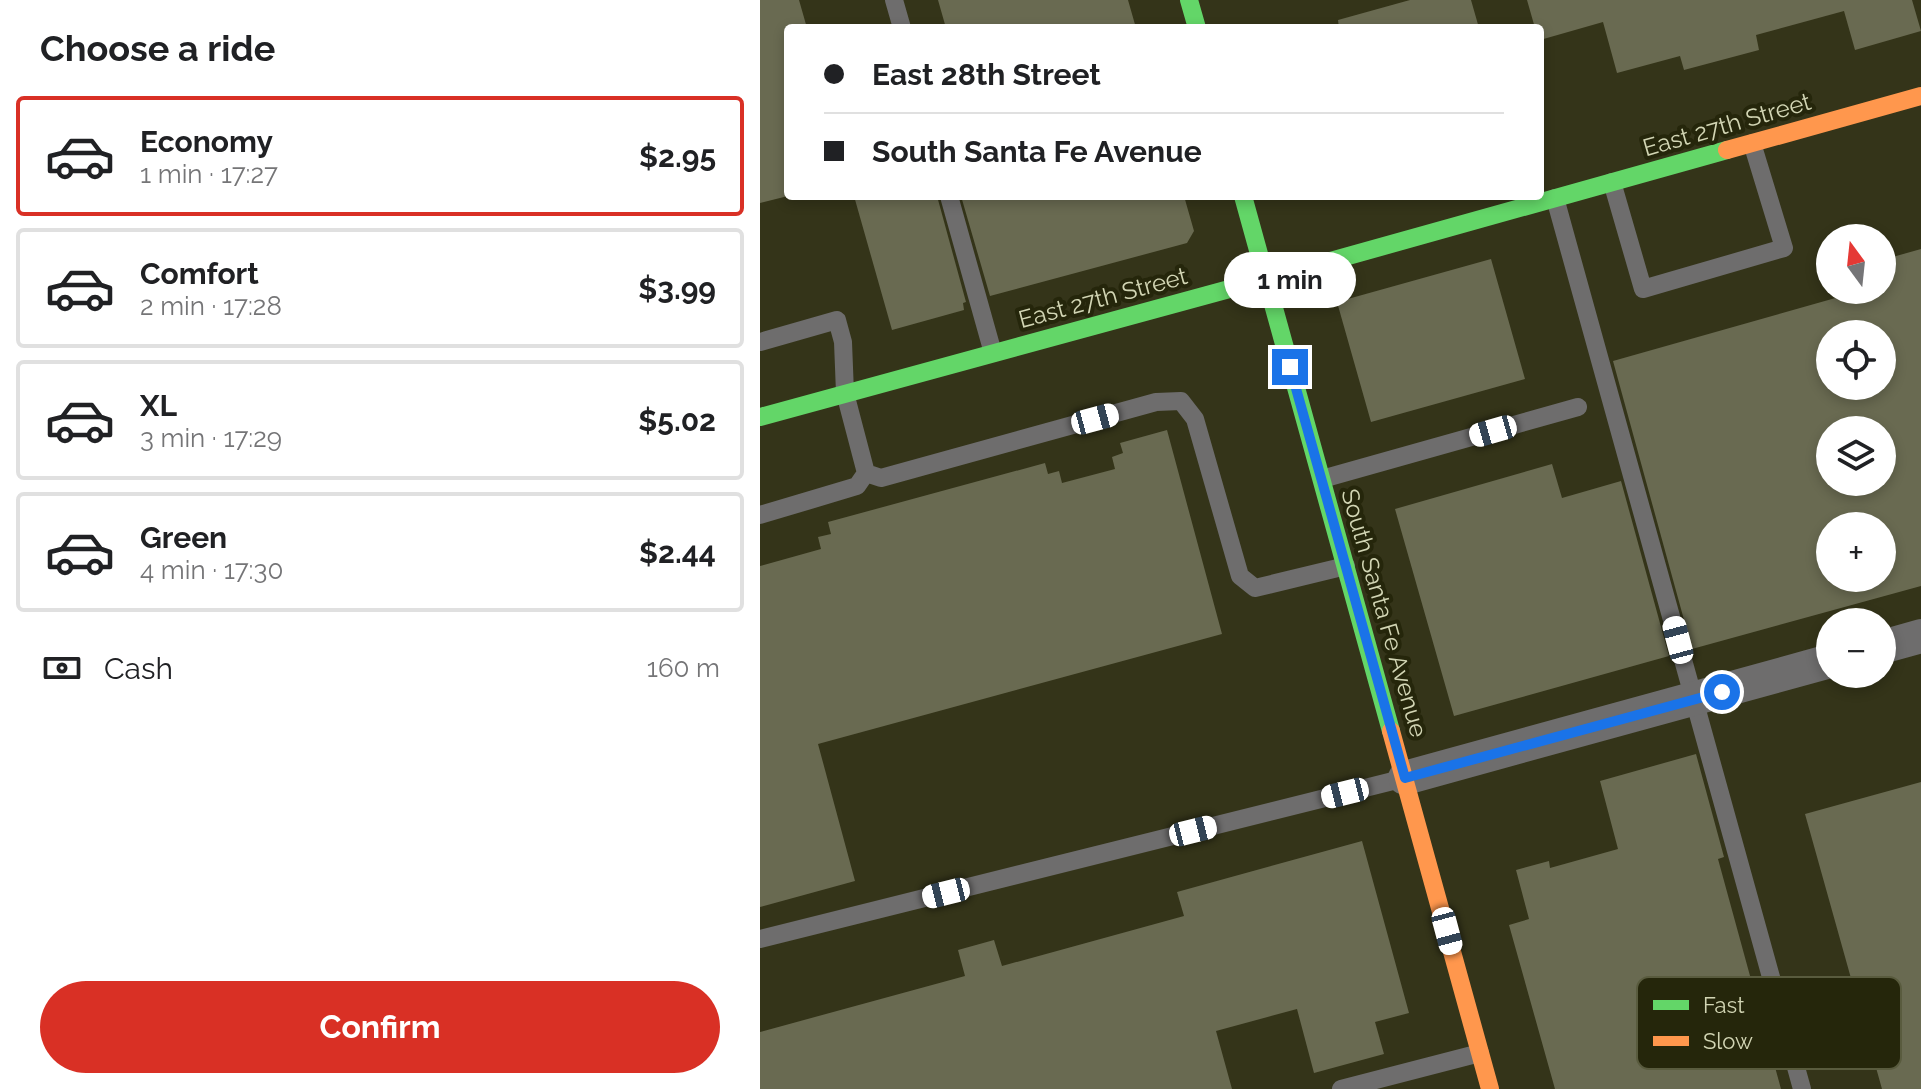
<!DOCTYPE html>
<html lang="en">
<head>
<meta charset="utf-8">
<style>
  body { margin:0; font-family:Raleway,sans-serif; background:#f2f2f2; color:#202124; height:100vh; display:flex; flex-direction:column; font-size:30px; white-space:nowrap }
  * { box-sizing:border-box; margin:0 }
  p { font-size:26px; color:#757577 }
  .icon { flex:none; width:44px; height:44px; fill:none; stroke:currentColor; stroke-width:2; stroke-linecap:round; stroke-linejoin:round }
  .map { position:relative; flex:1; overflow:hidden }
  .drawer { display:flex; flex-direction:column; background:#fff; width:760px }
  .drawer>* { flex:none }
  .banner { position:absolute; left:24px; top:24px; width:760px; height:176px; border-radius:8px; box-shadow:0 4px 12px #0003; display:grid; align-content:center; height:176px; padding:0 40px; background:#fff }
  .needle { width:52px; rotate:345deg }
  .tools { position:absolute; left:1056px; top:224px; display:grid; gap:16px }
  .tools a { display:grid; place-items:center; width:80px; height:80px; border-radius:50%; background:#fff; box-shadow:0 4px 12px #0003; font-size:40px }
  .end { position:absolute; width:36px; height:36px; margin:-18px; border:10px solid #1a73e8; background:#fff; box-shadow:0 0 0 4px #fff }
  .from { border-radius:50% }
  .bubble { position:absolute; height:56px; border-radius:28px; background:#fff; box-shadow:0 4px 12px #0003; font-size:26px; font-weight:700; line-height:56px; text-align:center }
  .car { position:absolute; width:24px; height:48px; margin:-24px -12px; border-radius:10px; box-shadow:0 0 6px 2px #0007; background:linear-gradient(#fff 24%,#345 0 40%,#fff 0 76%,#345 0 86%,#fff 0) }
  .banner b { display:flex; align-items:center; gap:28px; height:76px; font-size:30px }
  .banner b+b { border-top:2px solid #e0e0e0 }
  .banner i { width:20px; height:20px; background:#202124 }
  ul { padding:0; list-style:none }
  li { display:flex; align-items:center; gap:24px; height:120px; margin:0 16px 12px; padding:0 24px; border:4px solid #e0e0e0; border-radius:8px }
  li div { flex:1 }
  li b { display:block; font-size:30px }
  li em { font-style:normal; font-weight:700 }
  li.current { border-color:#d93025 }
  li>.icon { width:72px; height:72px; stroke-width:1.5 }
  h2 { padding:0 40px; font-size:36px; line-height:96px }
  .pay { display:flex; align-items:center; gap:20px; height:88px; padding:0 40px; font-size:30px }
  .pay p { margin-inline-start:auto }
  .button { display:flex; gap:16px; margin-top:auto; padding:16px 40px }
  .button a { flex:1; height:92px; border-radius:48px; background:#d93025; color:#fff; font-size:32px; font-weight:700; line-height:92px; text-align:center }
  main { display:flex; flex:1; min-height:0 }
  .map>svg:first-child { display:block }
  .building { fill:#696a51; fill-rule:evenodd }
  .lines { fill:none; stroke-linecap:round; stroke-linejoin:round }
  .lane { stroke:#6e6d6d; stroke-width:18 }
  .street { stroke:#6e6d6d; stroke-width:34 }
  .fast { stroke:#63d668; stroke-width:18 }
  .slow { stroke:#ff974d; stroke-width:18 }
  .route { stroke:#1a73e8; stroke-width:10 }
  .labels { text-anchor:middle; stroke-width:8; stroke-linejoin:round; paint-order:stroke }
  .street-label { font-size:24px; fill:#d2d5b4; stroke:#25260b }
  .key { fill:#25260b; stroke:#595b3e; stroke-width:2 }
  .key-label { font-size:22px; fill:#d2d5b4 }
</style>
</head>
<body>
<main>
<section class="drawer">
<h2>Choose a ride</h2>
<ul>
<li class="current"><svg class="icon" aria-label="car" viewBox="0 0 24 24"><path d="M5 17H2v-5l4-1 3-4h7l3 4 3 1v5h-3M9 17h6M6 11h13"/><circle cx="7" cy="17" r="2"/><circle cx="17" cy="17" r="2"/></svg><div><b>Economy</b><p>1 min · 17:27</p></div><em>$2.95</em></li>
<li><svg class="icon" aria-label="car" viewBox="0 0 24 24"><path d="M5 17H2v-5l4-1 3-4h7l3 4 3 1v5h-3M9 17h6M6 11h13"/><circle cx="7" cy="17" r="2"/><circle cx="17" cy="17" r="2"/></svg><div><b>Comfort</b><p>2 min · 17:28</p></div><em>$3.99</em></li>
<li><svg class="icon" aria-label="car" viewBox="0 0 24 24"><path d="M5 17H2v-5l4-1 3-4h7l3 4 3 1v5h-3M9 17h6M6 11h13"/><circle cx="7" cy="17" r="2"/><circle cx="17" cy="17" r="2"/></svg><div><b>XL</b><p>3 min · 17:29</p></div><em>$5.02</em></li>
<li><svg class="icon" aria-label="car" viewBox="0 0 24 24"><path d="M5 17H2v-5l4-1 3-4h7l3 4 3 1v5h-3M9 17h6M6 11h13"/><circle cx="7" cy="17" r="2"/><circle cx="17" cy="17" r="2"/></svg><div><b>Green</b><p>4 min · 17:30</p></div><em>$2.44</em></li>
</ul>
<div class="pay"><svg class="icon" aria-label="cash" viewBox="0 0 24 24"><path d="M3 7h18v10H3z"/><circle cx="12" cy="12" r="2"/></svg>Cash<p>160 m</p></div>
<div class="button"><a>Confirm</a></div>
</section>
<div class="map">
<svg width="1161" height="1089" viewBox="0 0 1161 1089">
  <rect width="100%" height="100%" fill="#343419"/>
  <path class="building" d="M0 0H39L47 28H28V196L0 203Z
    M178 0H368L376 28H186Z
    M650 0H711L719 28H579L578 20Z
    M767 0H1152L1161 31 1095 50 1084 11 996 35 999 50 924 70 920 56 857 73 843 22 780 40V28H775Z
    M94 196H177L206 302 203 303 204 310 132 330Z
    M201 196H424L434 231 427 243 230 296Z
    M1161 249V586L932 649 853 361 1086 295 1085 290H1122V260ZM1070 334H1122V386H1070ZM1070 430H1122V482H1070ZM1070 526H1122V578H1070Z
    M731 259 765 379 611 422 577 302Z
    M407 430 462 634 58 744 95 881 0 907V566L61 549 58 537 71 534 68 522 285 463 288 474 299 471 302 483 355 469 352 457 363 453 360 443Z
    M792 464 802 498 861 481 909 656 694 716 635 509Z
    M936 754 964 857 958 859 1021 1089H795L749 925 769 919 756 870 789 861 790 868 858 849 840 781Z
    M1161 782V1089H1122L1045 814Z
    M602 841 649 1013 615 1022 624 1054 554 1073 537 1009 456 1031 472 1089H0V1032L205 976 198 950 234 940 242 966 424 916 417 892Z"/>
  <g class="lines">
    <path class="lane" d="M134 0 142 28
      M852 182 883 289 1024 248 992 143
      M189 196 233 353
      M795 198 1042 1089
      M0 342 77 320 83 342 85 393 106 473 121 478 396 402 421 401 435 419 480 576 495 588 586 566
      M562 479 818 407
      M0 515 97 486 106 473
      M0 939 645 778
      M581 1089 720 1053"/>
    <path class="street" d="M1122 647 1161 636
      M645 778 1070 661"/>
    <path class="fast" d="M429 0 437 28
      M483 196 631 731
      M0 417 506 279 967 150"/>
    <path class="slow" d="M967 150 1161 96
      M631 731 730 1089"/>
  </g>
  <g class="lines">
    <path class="route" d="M530 367 645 778 962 692"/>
  </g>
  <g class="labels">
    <g class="street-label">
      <text transform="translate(967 125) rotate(-16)" y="8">East 27th Street</text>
      <text transform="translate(343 298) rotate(-15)" y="8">East 27th Street</text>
      <text transform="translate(624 613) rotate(74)" y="8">South Santa Fe Avenue</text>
    </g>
  </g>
  <rect x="877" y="977" width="264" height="92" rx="12" class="key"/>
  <rect x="893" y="1000" width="36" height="10" fill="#63d668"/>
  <rect x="893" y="1036" width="36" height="10" fill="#ff974d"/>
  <g class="key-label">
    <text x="943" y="1013">Fast</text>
    <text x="943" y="1049">Slow</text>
  </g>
</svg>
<div class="tools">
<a><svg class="needle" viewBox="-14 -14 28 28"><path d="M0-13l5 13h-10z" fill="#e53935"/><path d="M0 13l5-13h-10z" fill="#757577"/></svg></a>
<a><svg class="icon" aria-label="locate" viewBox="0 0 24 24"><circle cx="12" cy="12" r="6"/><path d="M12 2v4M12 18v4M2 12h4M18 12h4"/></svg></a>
<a><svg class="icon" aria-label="layers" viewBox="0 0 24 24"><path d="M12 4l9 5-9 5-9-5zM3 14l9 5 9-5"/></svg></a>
<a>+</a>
<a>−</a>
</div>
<i class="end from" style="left:962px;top:692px"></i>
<i class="end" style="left:530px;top:367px"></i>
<div class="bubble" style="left:464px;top:252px;width:132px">1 min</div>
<i class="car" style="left:335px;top:419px;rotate:75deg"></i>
<i class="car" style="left:733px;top:431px;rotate:254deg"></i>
<i class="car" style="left:918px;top:640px;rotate:345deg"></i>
<i class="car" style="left:585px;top:793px;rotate:256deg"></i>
<i class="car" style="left:433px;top:831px;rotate:76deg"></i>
<i class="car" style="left:186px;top:893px;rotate:256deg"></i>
<i class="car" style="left:687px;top:931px;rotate:165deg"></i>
<div class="banner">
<b><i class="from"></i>East 28th Street</b>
<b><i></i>South Santa Fe Avenue</b>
</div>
</div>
</main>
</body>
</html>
